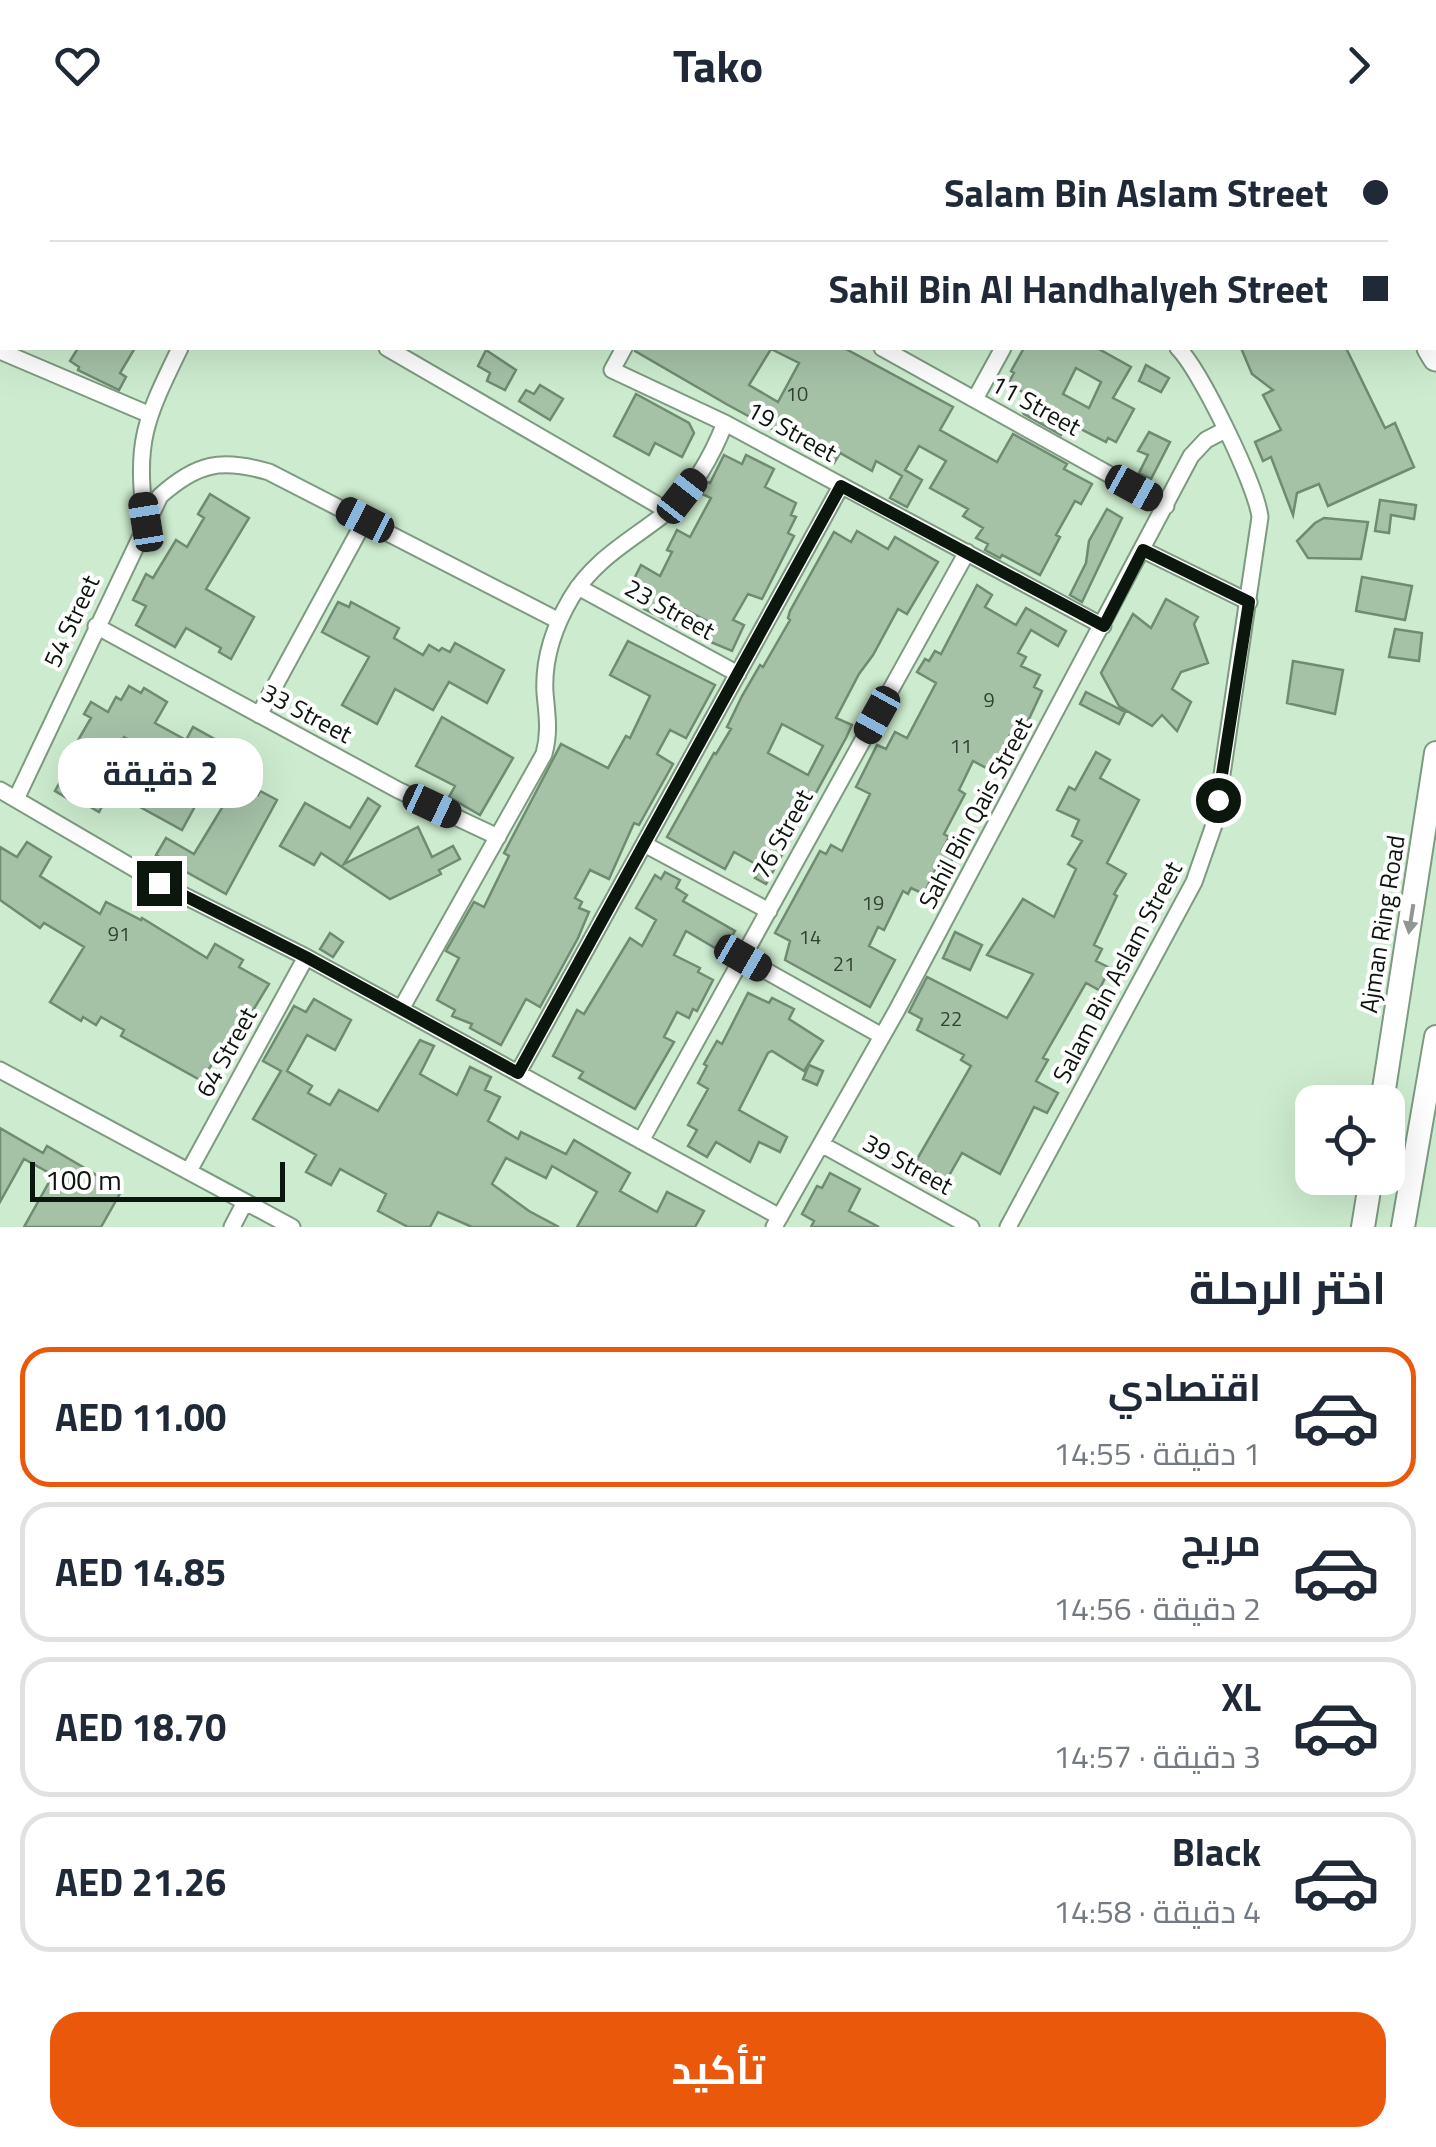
<!DOCTYPE html>
<html lang="ar">
<head>
<meta charset="utf-8">
<style>
  body { margin:0; font-family:"Titillium Web",Cairo,sans-serif; background:#f2f2f3; color:#1f2937; direction:rtl; height:100vh; display:flex; flex-direction:column; font-size:38px; white-space:nowrap }
  * { box-sizing:border-box; margin:0 }
  p { font-size:32px; color:#747a83 }
  .icon { flex:none; width:55px; height:55px; fill:none; stroke:currentColor; stroke-width:2; stroke-linecap:round; stroke-linejoin:round }
  .map { position:relative; height:1097px; overflow:hidden; direction:ltr }
  .sheet { display:flex; flex-direction:column; background:#fff; flex:1 }
  .sheet>* { flex:none }
  .guide { position:absolute; left:0px; top:0px; width:1438px; height:220px; box-shadow:0 10px 40px #0002; direction:rtl; display:grid; align-content:center; height:220px; padding:0 50px; background:#fff }
  .controls { position:absolute; left:1295px; top:955px; display:grid; gap:20px }
  .controls a { display:grid; place-items:center; width:110px; height:110px; border-radius:20px; background:#fff; box-shadow:0 10px 40px #0002; font-size:50px }
  .scale { position:absolute; left:30px; bottom:25px; width:255px; box-sizing:border-box; padding-left:10px; border:5px solid #0b160c; border-top:0; font-size:28px; line-height:35px; white-space:nowrap; color:#0b160c; -webkit-text-stroke:8px #fff; paint-order:stroke }
  .end { position:absolute; width:45px; height:45px; margin:-22px; border:12px solid #0b160c; background:#fff; box-shadow:0 0 0 5px #fff }
  .from { border-radius:50% }
  .bubble { position:absolute; height:70px; border-radius:30px; background:#fff; box-shadow:0 10px 40px #0002; font-size:32px; font-weight:700; line-height:70px; text-align:center; direction:rtl }
  .car { position:absolute; width:30px; height:60px; margin:-30px -15px; border-radius:12px; box-shadow:0 0 8px 2px #0007; background:linear-gradient(#222 24%,#8ab4d8 0 40%,#222 0 76%,#8ab4d8 0 86%,#222 0) }
  .guide b { display:flex; align-items:center; gap:35px; height:95px; font-size:38px }
  .guide b+b { border-top:2px solid #e0e1e3 }
  .guide i { width:25px; height:25px; background:#1f2937 }
  ul { padding:0; list-style:none }
  li { display:flex; align-items:center; gap:30px; height:140px; margin:0 20px 15px; padding:0 30px; border:5px solid #e0e1e3; border-radius:30px }
  li div { flex:1 }
  li b { display:block; font-size:38px }
  li em { font-style:normal; font-weight:700 }
  li.current { border-color:#ea580c }
  li>.icon { width:90px; height:90px; stroke-width:1.5 }
  h2 { padding:0 50px; font-size:45px; line-height:120px }
  .primary-button { display:flex; gap:20px; margin-top:auto; padding:20px 50px }
  .primary-button a { flex:1; height:115px; border-radius:30px; background:#ea580c; color:#fff; font-size:40px; font-weight:700; line-height:115px; text-align:center }
  header { display:flex; justify-content:space-between; align-items:center; height:130px; padding:0 50px; background:#fff; font-size:45px; font-weight:700 }
  .map>svg:first-child { display:block }
  .building { fill:#a5c2a7; stroke:#6f8b71; stroke-width:2.5; fill-rule:evenodd }
  .lines { fill:none; stroke-linecap:round; stroke-linejoin:round }
  .street-casing { stroke:#7e9a80; stroke-width:19 }
  .secondary-casing { stroke:#7e9a80; stroke-width:26 }
  .primary-casing { stroke:#7e9a80; stroke-width:29 }
  .street { stroke:#fff; stroke-width:15 }
  .secondary { stroke:#fff; stroke-width:22 }
  .primary { stroke:#fff; stroke-width:25 }
  .oneway { fill:#919692 }
  .route { stroke:#0b160c; stroke-width:12 }
  .labels { text-anchor:middle; stroke-width:8; stroke-linejoin:round; paint-order:stroke }
  .number-label { font-size:20px; fill:#324133 }
  .street-label { font-size:25px; fill:#0b160c; stroke:#fff }
</style>
</head>
<body>
<header><svg class="icon" aria-label="forward" viewBox="0 0 24 24"><path d="M9 5l7 7-7 7"/></svg>Tako<svg class="icon" aria-label="heart" viewBox="0 0 24 24"><path d="M12 20l-8-8c-3-5 5-10 8-4 3-6 11-1 8 4z"/></svg></header>
<div class="map">
<svg width="1436" height="1097" viewBox="0 0 1436 1097">
  <rect width="100%" height="100%" fill="#cdeccf"/>
  <path class="building" d="M78 218H135L120 243 126 247 119 260 78 240 79 237 70 231Z
    M635 218H844L953 277 940 300 997 332 1013 304 1067 334 1064 339 1092 354 1081 374 1075 371 1056 405 1060 407 1040 445 1002 425 1000 428 985 420 988 414 976 408 983 398 963 386 968 379 930 358 946 331 919 316 905 340 922 350 907 377 890 368 902 346 876 331 872 341 840 323 834 333 728 275 635 221ZM771 219 799 233 778 272 749 255Z
    M1024 218H1097L1131 237 1113 268 1134 279 1116 312 1108 308 1106 312 1067 292 1061 305 1024 284 1022 281 1030 266 1008 254 1014 243 1011 241ZM1076 238 1101 252 1089 278 1063 264Z
    M1241 218H1346L1385 298 1395 293 1414 337 1328 376 1319 354 1297 363 1293 385 1271 327 1263 331 1255 312 1281 300 1263 265 1273 260 1252 244Z
    M486 220 516 240 505 260 487 251 490 243 478 236Z
    M1146 235 1169 248 1161 262 1139 251Z
    M540 255 563 269 550 290 519 271 526 260 534 264Z
    M636 264 689 293 694 303 682 327 655 313 649 325 614 306Z
    M1149 302 1170 312 1151 349 1139 343 1148 325 1138 321Z
    M724 325 742 334 746 325 774 339 765 357 796 373 791 385 796 387 788 403 794 406 762 469 748 464 733 490 744 495 732 521 706 510 713 494 684 479 676 495 644 479 653 461 633 451 641 435 660 446 672 422 667 420 677 400 690 407 711 368 700 363 708 352 710 353Z
    M210 364 249 388 206 459 254 487 231 529 219 522 221 518 186 498 175 517 136 495 146 476 133 470 146 444 153 448 176 410 187 417 204 388 198 384Z
    M1380 370 1416 375 1414 389 1391 385 1389 403 1375 401Z
    M1107 379 1122 388 1082 472 1070 465 1086 433 1089 411Z
    M1324 388 1368 392 1361 429 1308 428 1297 411 1315 393Z
    M857 401 888 419 895 407 938 432 907 484 898 479 873 525 859 544 836 588 852 595 846 608 766 754 755 748 761 737 734 722 725 739 667 707 714 623 716 624 731 599 727 597 742 566 760 535 763 537 790 490 788 488 790 481 834 402 851 412ZM782 594 823 616 808 645 768 623Z
    M1362 447 1412 456 1405 490 1356 481Z
    M977 455 992 465 985 477 1016 495 1026 478 1066 501 1058 516 1031 500 1018 523 1026 527 1021 536 1040 545 1034 557 1042 561 1028 591 1020 587 990 640 973 631 959 660 965 664 944 704 949 707 942 720 954 726 946 741 937 736 924 764 911 758 908 764 903 761 884 800 878 797 869 816 895 830 870 877 785 830 790 811 775 803 820 721 826 724 831 715 842 721 870 664 856 657 877 615 886 619 895 602 907 608 936 553 917 542 925 529 929 531 935 521 941 524Z
    M1166 469 1198 487 1194 494 1208 533 1181 542 1172 559 1191 572 1177 601 1162 585 1152 596 1119 576 1101 543 1133 484 1151 498Z
    M338 472 349 477 351 472 399 498 394 508 423 525 429 515 439 521 442 518 450 522 455 513 504 540 487 573 449 552 433 580 395 559 377 594 342 575 369 527 322 502Z
    M1395 499 1422 503 1419 531 1389 527Z
    M628 511 715 555 686 608 670 600 657 624 673 634 639 695 634 693 609 749 590 740 575 768 582 772 579 778 589 782 578 808 540 877 526 869 501 915 470 898 472 894 452 886 455 880 437 870 459 828 446 821 474 772 484 777 509 726 504 723 561 614 608 638 626 606 630 608 650 566 610 545Z
    M1293 531 1343 540 1335 584 1287 573Z
    M129 556 141 563 144 558 167 572 155 593 186 610 193 597 220 612 213 624 221 629 182 700 118 665 116 670 108 666 99 682 68 664 67 668 55 661 81 614 77 612 91 588 84 584 91 572 108 582 116 567 121 570ZM124 607 148 621 133 648 109 635Z
    M1086 562 1125 582 1119 594 1080 574Z
    M442 587 513 628 480 685 449 667 455 656 416 636Z
    M1096 622 1110 630 1100 648 1139 670 1107 733 1126 744 1114 764 1117 766 1094 815 1102 819 1096 831 1110 838 1099 860 1086 853 1043 928 1048 930 1036 951 1058 963 1047 983 1034 977 1000 1044 962 1023 947 1049 916 1031 971 936 961 930 964 925 917 900 922 889 909 882 927 847 1007 888 1033 844 987 825 1023 769 1054 787 1076 739 1068 734 1082 711 1072 706 1079 690 1057 680 1069 657 1075 660Z
    M237 653 258 665 260 661 277 670 226 764 156 725 166 708 194 724Z
    M368 668 380 676 344 734 418 697 432 727 453 716 460 729 439 740 441 744 390 769 321 723 314 735 280 716 305 673 350 698Z
    M27 712 51 727 40 746 100 784 106 772 141 790 142 788 207 828 215 814 243 830 239 837 269 854 235 910 228 906 202 951 121 906 124 900 101 887 96 895 83 887 81 891 50 872 84 817 44 793 40 798 0 770V717L17 727Z
    M665 742 680 750 676 758 687 765 683 771 735 801 722 822 686 801 674 825 700 838 698 842 713 850 697 881 693 879 689 888 677 882 664 907 674 912 635 979 579 948 583 942 553 926 577 880 584 884 630 808 642 816 656 790 636 778 655 745 661 749Z
    M955 802 982 815 970 840 943 828Z
    M330 803 343 812 333 827 320 819Z
    M748 863 769 873 772 868 794 879 789 889 823 911 804 941 772 921 768 923 739 980 787 1007 780 1022 759 1012 750 1032 716 1012 707 1027 688 1016 697 1000 688 995 708 959 698 953 707 936 704 934 717 911 722 914Z
    M314 869 351 890 335 920 307 905 287 941 312 956 308 963 330 975 339 960 378 981 420 910 434 916 420 944 457 965 470 937 491 947 485 960 500 967 488 991 518 1009 521 1002 566 1024 574 1010 630 1043 620 1061 657 1082 667 1062 704 1081 695 1097H577L597 1062 552 1036 546 1048 506 1028 492 1054 529 1081 559 1097H472L438 1082 430 1097H408L378 1081 386 1064 340 1039 331 1055 306 1042 316 1025 253 989 281 941 263 931 294 876 306 882Z
    M809 935 823 941 817 955 803 949Z
    M0 998 43 1023 47 1016 122 1060 101 1097H24L53 1045 24 1029 0 1072Z
    M830 1043 860 1059 849 1081 879 1097H811L814 1091 802 1084 817 1056 822 1058Z"/>
  <g class="lines">
    <g class="street-casing">
      <path id="street" d="M388 0 393 2
        M790 0 795 2
        M124 2 125 0
        M515 2 516 0
        M741 2 742 0
        M860 2 862 0
        M1025 2 1026 0
        M0 12 2 17
        M0 53 2 47
        M387 218 668 381
        M624 218 612 240 725 293 1103 496
        M882 218 1166 376
        M0 221 148 284
        M975 269 1003 218
        M146 392C133 313 147 286 180 218
        M1143 420 1249 472
        M578 457 738 544
        M96 496 398 660 498 707
        M259 585 365 390
        M0 660 159 753 306 827 780 1087
        M16 669 160 366C197 333 221 328 269 342L559 491
        M644 714 769 781
        M743 828 882 906
        M401 879 544 624C550 602 547 585 545 563 543 529 554 497 571 468 595 428 632 410 667 382 695 358 712 326 725 293
        M0 940 292 1097
        M518 943 841 356
        M641 1011 967 422
        M821 1014 971 1097
        M189 1041 306 827
        M232 1097 245 1072
        M774 1097 897 880 1191 326 1206 310 1225 300
        M1008 1097 1194 752 1215 692 1260 387C1256 355 1201 241 1178 218"/>
    </g>
    <g class="secondary-casing">
      <path id="secondary" d="M1382 972 1436 623
        M1363 1097 1371 1048
        M1403 1097 1436 907"/>
    </g>
    <g class="primary-casing">
      <path id="primary" d="M1226 0 1230 2
        M1291 0 1296 2
        M1435 60H1436
        M1435 167 1436 169
        M1430 218 1436 228"/>
    </g>
    <use href="#street" class="street"/>
    <use href="#secondary" class="secondary"/>
    <use href="#primary" class="primary"/>
  </g>
  <defs><path id="oneway-solid" d="M-6-.8H1V-3.2L6.5 0L1 3.2V.8H-6Z" transform="scale(2.5)"/></defs>
  <use class="oneway" href="#oneway-solid" transform="translate(1411 789) rotate(99)"/>
  <g class="lines">
    <path class="route" d="M159 753 306 827 518 943 841 356 1104 496 1143 420 1249 472 1218 670"/>
  </g>
  <g class="labels">
    <g class="number-label">
      <text x="797" y="271">10</text>
      <text x="989" y="577">9</text>
      <text x="961" y="623">11</text>
      <text x="873" y="780">19</text>
      <text x="119" y="811">91</text>
      <text x="810" y="814">14</text>
      <text x="844" y="841">21</text>
      <text x="951" y="896">22</text>
    </g>
    <g class="street-label">
      <text transform="translate(1036 275) rotate(29)" y="9">11 Street</text>
      <text transform="translate(792 301) rotate(29)" y="9">19 Street</text>
      <text transform="translate(670 479) rotate(29)" y="9">23 Street</text>
      <text transform="translate(71 491) rotate(-65)" y="9">54 Street</text>
      <text transform="translate(307 583) rotate(28)" y="9">33 Street</text>
      <text transform="translate(975 683) rotate(-62)" y="9">Sahil Bin Qais Street</text>
      <text transform="translate(782 704) rotate(-61)" y="9">76 Street</text>
      <text transform="translate(1382 794) rotate(-81)" y="9">Ajman Ring Road</text>
      <text transform="translate(1117 842) rotate(-62)" y="9">Salam Bin Aslam Street</text>
      <text transform="translate(226 922) rotate(-61)" y="9">64 Street</text>
      <text transform="translate(908 1034) rotate(29)" y="9">39 Street</text>
    </g>
  </g>
</svg>
<div class="controls">
<a><svg class="icon" aria-label="locate" viewBox="0 0 24 24"><circle cx="12" cy="12" r="6"/><path d="M12 2v4M12 18v4M2 12h4M18 12h4"/></svg></a>
</div>
<div class="scale">100 m</div>
<i class="end from" style="left:1218px;top:670px"></i>
<i class="end" style="left:159px;top:753px"></i>
<div class="bubble" style="left:58px;top:608px;width:205px">2 دقيقة</div>
<i class="car" style="left:1134px;top:358px;rotate:119deg"></i>
<i class="car" style="left:682px;top:366px;rotate:38deg"></i>
<i class="car" style="left:365px;top:390px;rotate:297deg"></i>
<i class="car" style="left:146px;top:392px;rotate:351deg"></i>
<i class="car" style="left:877px;top:585px;rotate:209deg"></i>
<i class="car" style="left:432px;top:676px;rotate:115deg"></i>
<i class="car" style="left:743px;top:828px;rotate:120deg"></i>
<div class="guide">
<b><i class="from"></i>Salam Bin Aslam Street</b>
<b><i></i>Sahil Bin Al Handhalyeh Street</b>
</div>
</div>
<section class="sheet">
<h2>اختر الرحلة</h2>
<ul>
<li class="current"><svg class="icon" aria-label="car" viewBox="0 0 24 24"><path d="M5 17H2v-5l4-1 3-4h7l3 4 3 1v5h-3M9 17h6M6 11h13"/><circle cx="7" cy="17" r="2"/><circle cx="17" cy="17" r="2"/></svg><div><b>اقتصادي</b><p>1 دقيقة · 14:55</p></div><em>AED 11.00</em></li>
<li><svg class="icon" aria-label="car" viewBox="0 0 24 24"><path d="M5 17H2v-5l4-1 3-4h7l3 4 3 1v5h-3M9 17h6M6 11h13"/><circle cx="7" cy="17" r="2"/><circle cx="17" cy="17" r="2"/></svg><div><b>مريح</b><p>2 دقيقة · 14:56</p></div><em>AED 14.85</em></li>
<li><svg class="icon" aria-label="car" viewBox="0 0 24 24"><path d="M5 17H2v-5l4-1 3-4h7l3 4 3 1v5h-3M9 17h6M6 11h13"/><circle cx="7" cy="17" r="2"/><circle cx="17" cy="17" r="2"/></svg><div><b>XL</b><p>3 دقيقة · 14:57</p></div><em>AED 18.70</em></li>
<li><svg class="icon" aria-label="car" viewBox="0 0 24 24"><path d="M5 17H2v-5l4-1 3-4h7l3 4 3 1v5h-3M9 17h6M6 11h13"/><circle cx="7" cy="17" r="2"/><circle cx="17" cy="17" r="2"/></svg><div><b>Black</b><p>4 دقيقة · 14:58</p></div><em>AED 21.26</em></li>
</ul>
<div class="primary-button"><a>تأكيد</a></div>
</section>
</body>
</html>
